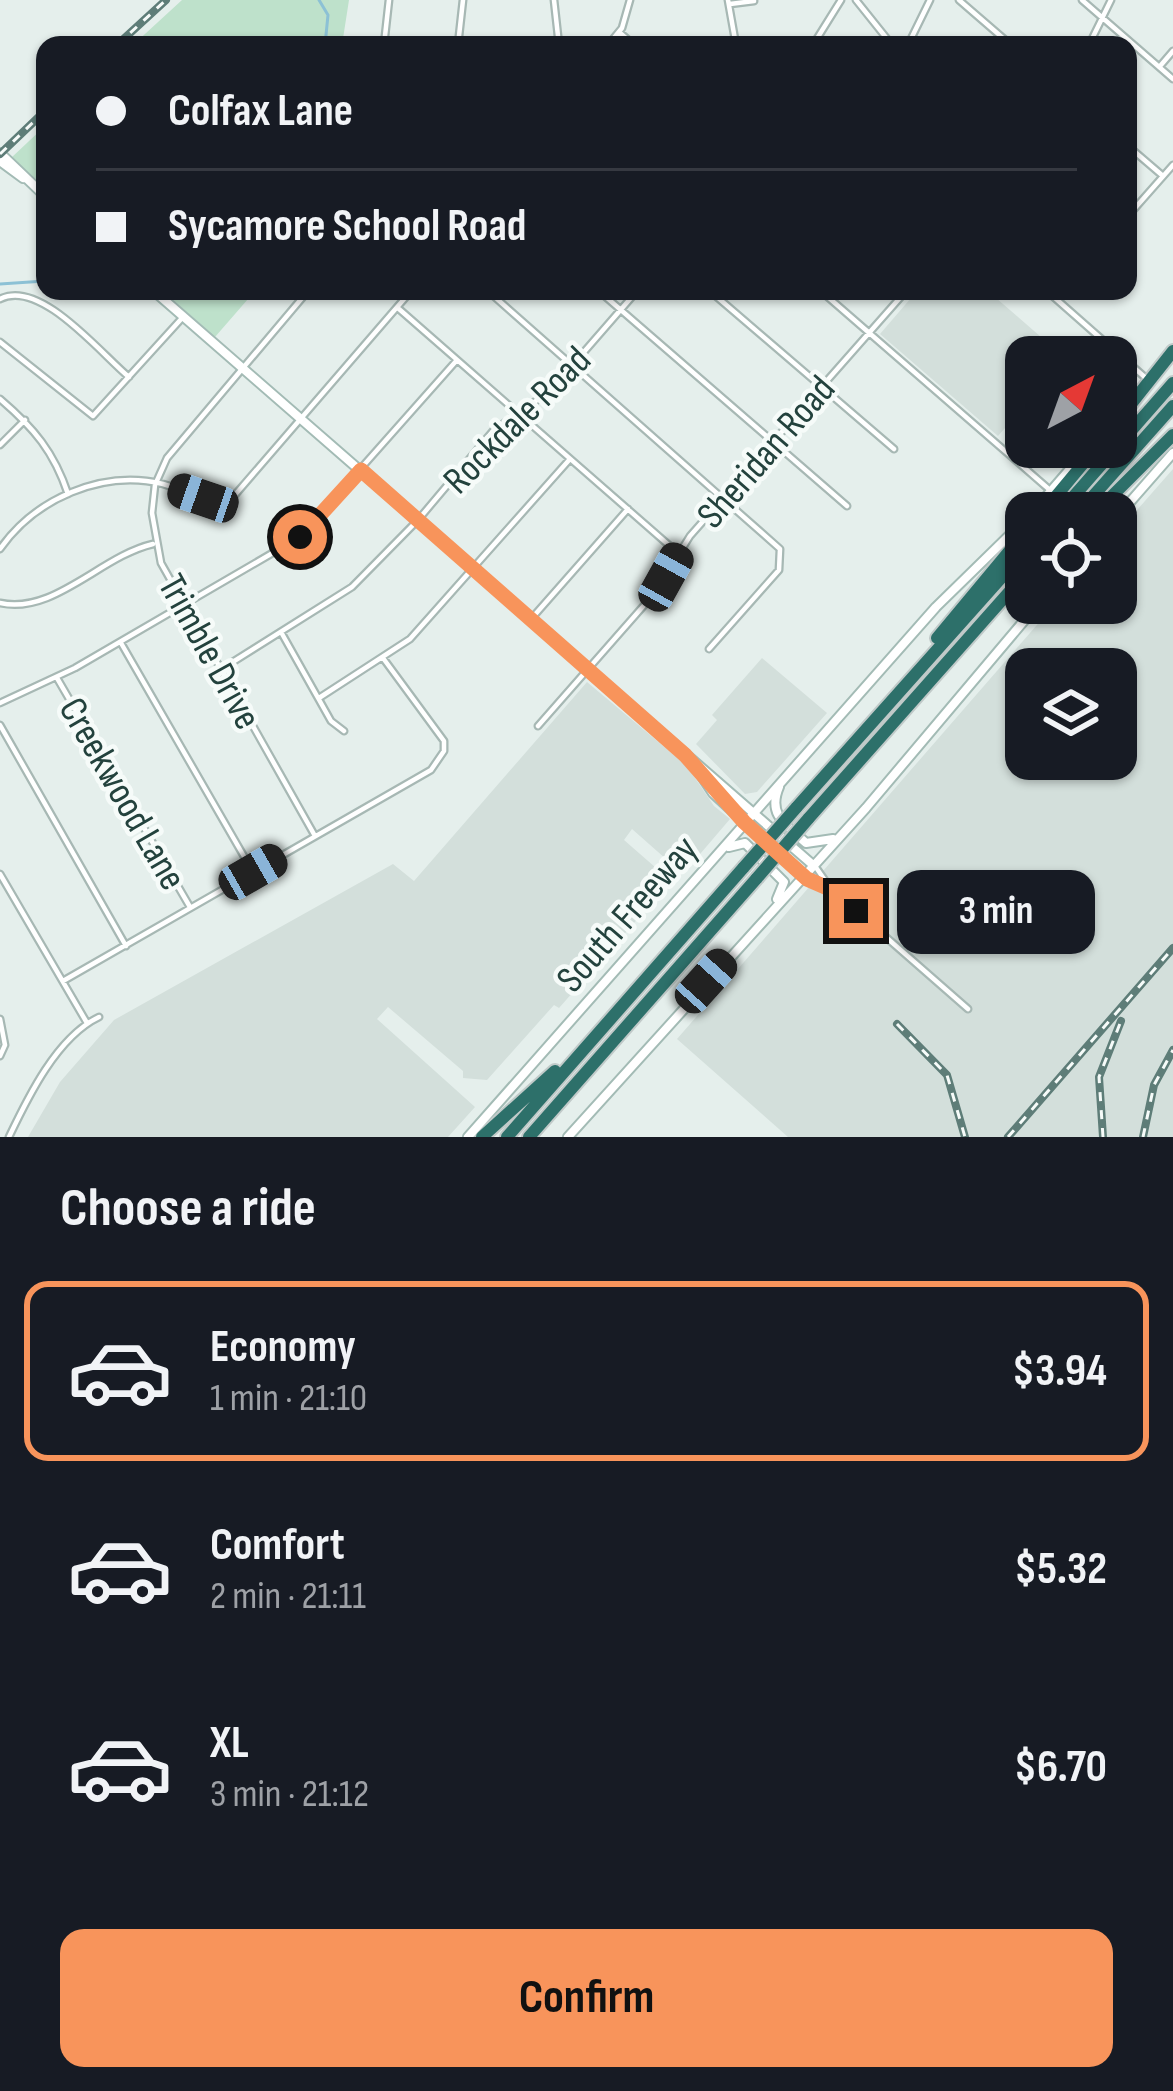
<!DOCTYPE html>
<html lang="en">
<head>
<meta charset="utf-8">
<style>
  body { margin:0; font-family:"Sofia Sans Condensed",sans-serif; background:#20242c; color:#f1f3f6; height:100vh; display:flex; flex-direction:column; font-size:45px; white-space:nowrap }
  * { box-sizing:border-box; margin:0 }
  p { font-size:39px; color:#9ea1a6 }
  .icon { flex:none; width:66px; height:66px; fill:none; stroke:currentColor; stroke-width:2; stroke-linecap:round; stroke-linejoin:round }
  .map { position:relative; height:1137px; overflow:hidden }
  .drawer { display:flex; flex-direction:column; background:#171b24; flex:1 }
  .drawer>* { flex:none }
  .banner { position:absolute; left:36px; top:36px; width:1101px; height:264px; border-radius:24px; box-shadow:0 3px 9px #0004; display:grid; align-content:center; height:264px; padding:0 60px; background:#171b24 }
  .needle { width:78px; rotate:41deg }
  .fabs { position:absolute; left:1005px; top:336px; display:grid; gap:24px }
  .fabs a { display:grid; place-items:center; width:132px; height:132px; border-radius:24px; background:#171b24; box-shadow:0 3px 9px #0004; font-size:60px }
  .end { position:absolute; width:54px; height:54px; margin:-27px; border:15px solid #f8945b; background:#111; box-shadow:0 0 0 6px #111 }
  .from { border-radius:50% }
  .bubble { position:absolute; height:84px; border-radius:24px; background:#171b24; box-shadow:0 3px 9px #0004; font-size:39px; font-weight:700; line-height:84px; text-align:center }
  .car { position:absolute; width:36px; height:72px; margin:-36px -18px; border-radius:15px; box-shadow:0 0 9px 3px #0007; background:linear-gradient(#222 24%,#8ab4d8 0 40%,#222 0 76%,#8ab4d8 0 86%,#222 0) }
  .banner b { display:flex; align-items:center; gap:42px; height:114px; font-size:45px }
  .banner b+b { border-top:3px solid #363941 }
  .banner i { width:30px; height:30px; background:#f1f3f6 }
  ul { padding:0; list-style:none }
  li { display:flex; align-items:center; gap:36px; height:180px; margin:0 24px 18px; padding:0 36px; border:6px solid transparent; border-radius:24px }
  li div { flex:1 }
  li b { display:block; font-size:45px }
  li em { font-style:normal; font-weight:700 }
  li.selected { border-color:#f8945b }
  li>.icon { width:108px; height:108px; stroke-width:1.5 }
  h2 { padding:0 60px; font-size:54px; line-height:144px }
  .cta { display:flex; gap:24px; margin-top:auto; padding:24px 60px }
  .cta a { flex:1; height:138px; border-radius:24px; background:#f8945b; color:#111; font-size:48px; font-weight:700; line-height:138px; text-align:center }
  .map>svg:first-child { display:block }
  .built { fill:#d3dfdb; fill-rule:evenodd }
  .green { fill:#bee1cb }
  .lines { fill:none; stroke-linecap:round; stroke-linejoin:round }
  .stream { stroke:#8cc1d5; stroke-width:3 }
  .minor-casing { stroke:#a7b8b4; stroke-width:9 }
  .secondary-casing { stroke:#a3bbb5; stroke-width:12 }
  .motorway-casing { stroke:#c1cac9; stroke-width:16 }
  .minor { stroke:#fff; stroke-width:4.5 }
  .secondary { stroke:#fff; stroke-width:8 }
  .motorway { stroke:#2d706a; stroke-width:12 }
  .rail-casing { stroke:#5e7d78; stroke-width:8 }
  .rail { stroke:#f6fbf9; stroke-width:3; stroke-dasharray:9; stroke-linecap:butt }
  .motorway-bridge-casing { stroke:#c1cac9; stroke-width:16; stroke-linecap:butt }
  .motorway-bridge { stroke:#2d706a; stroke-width:12 }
  .route { stroke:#f8945b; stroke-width:15 }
  .labels { text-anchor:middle; stroke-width:9; stroke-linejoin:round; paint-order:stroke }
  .street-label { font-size:39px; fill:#23423d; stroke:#f6fbf9 }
</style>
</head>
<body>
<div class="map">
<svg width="1173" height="1137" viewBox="0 0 1173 1137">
  <rect width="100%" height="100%" fill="#e5efec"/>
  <path class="built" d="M917 291H988L1064 357H1026V404L998 436 880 334Z
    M1173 469V1137H788L677 1039 1056 603H1116V534ZM1026 669H1116V759H1026Z
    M762 658 827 713 757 792 745 794 696 744 717 720 712 715Z
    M587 682 687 766 714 806 730 819 683 874 632 829 624 840 671 881 559 1008 554 1005 487 1080 463 1078V1071L388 1007 377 1019 475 1107 448 1137H28L60 1082 114 1020 393 864 414 881Z"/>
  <path class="green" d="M182 0H349L342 45H133Z
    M45 126V187L11 158Z
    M163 291H255L215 337Z"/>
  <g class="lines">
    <path class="stream" d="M319 0 328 15 325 45
      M0 284 45 281"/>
    <g class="minor-casing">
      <path id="minor" d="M554 0 559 45
        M728 0 736 45
        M856 0 892 45
        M959 0 1011 45
        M1082 0 1173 79
        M730 4 754 1
        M619 32 634 45
        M384 45 389 0
        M458 45 463 0
        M608 45 622 28 630 0
        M813 45 841 0
        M908 45 930 0
        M1089 45 1111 0
        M1161 65 1173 51
        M1128 146 1163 176
        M1128 216 1173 165
        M308 291 167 458 155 485 152 513 161 563 315 836
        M488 291 780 549 779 570 709 649
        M599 291 847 506
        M710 291 894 449
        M821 291 1051 491
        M1047 291 1148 380
        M0 299C40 278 101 354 129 377
        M399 309 679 554
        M0 342 93 416 183 317
        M0 399C34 428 54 452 68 494
        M0 445 25 420
        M0 549C35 499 102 469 163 484 187 491 209 505 234 496L411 291
        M0 603C54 615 101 556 153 544
        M532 618 628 509
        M281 632 331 721 344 731
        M121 643 253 872
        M220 670 352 587 418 520 493 431 550 391 637 291
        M57 678 190 907
        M319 698 410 639 570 459
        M0 703 75 668 300 537 457 360
        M0 725 126 946
        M538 726 654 594 690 536 906 291
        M815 866 831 889 968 1009
        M0 874 87 1023
        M804 876 831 889
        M63 981 431 770 444 751V741L383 658
        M0 1019 5 1045 0 1056
        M9 1137C28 1097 57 1037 99 1017"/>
    </g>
    <g class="secondary-casing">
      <path id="secondary" d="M0 153 45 196
        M0 161 23 178
        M154 291 813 865
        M1032 513 1089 447
        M1116 518 1173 453
        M693 763 713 793 803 876
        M779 787C767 815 786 825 806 843L833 839
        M729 847 745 843 784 882 777 899
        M468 1137 936 607 1026 519
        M568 1137 866 808 1039 603"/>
    </g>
    <g class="motorway-casing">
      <path id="motorway" d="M1116 423 1173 351
        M1042 513 1097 447
        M1059 513 1173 383
        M1078 513 1173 406
        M1095 513 1173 435
        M937 638 1026 531
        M796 808 1026 550
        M808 819 1026 573
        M482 1137 555 1071
        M507 1137 744 867
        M529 1137 757 878"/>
    </g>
    <use href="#minor" class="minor"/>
    <use href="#secondary" class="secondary"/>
    <use href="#motorway" class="motorway"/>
    <g class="rail-casing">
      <path id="rail" d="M117 45 166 0
        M0 154 45 111
        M897 1024 947 1075 965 1137
        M1008 1137 1173 948
        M1103 1137 1099 1077 1121 1021
        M1143 1137 1154 1085 1173 1050"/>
    </g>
    <use href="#rail" class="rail"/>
    <g class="motorway-bridge-casing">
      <path id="motorway-bridge" d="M744 867 796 808
        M757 878 808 819"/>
    </g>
    <use href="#motorway-bridge" class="motorway-bridge"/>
  </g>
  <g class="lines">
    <path class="route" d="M300 537 361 470 685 755 744 822 807 879 830 889 856 911"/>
  </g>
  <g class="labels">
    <g class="street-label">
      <text transform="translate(516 419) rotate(-45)" y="14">Rockdale Road</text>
      <text transform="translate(765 451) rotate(-49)" y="14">Sheridan Road</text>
      <text transform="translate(211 651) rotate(61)" y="14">Trimble Drive</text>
      <text transform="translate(124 793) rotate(60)" y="14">Creekwood Lane</text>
      <text transform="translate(626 913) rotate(-49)" y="14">South Freeway</text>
    </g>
  </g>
</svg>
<div class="fabs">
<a><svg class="needle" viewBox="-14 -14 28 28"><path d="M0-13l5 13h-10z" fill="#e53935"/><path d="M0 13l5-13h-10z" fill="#9ea1a6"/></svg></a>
<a><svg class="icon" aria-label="locate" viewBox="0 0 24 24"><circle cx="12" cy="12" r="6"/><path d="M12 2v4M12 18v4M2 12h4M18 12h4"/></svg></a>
<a><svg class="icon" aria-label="layers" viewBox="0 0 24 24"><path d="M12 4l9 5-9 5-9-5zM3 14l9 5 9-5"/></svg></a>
</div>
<i class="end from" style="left:300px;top:537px"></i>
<i class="end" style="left:856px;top:911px"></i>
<div class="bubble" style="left:897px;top:870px;width:198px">3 min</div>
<i class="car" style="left:203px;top:498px;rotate:289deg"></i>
<i class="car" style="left:666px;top:577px;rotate:29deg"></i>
<i class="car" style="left:253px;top:872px;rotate:60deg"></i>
<i class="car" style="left:706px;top:981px;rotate:42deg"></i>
<div class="banner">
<b><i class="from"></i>Colfax Lane</b>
<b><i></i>Sycamore School Road</b>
</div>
</div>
<section class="drawer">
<h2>Choose a ride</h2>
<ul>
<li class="selected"><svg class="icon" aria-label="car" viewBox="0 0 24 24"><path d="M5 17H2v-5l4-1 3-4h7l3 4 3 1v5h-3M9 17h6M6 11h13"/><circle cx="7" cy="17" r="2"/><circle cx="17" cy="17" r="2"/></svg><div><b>Economy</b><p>1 min · 21:10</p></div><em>$3.94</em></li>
<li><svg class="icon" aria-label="car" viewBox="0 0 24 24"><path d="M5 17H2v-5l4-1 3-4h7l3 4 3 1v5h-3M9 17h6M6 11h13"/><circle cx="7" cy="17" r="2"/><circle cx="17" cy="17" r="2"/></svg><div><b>Comfort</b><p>2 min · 21:11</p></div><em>$5.32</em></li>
<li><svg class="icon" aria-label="car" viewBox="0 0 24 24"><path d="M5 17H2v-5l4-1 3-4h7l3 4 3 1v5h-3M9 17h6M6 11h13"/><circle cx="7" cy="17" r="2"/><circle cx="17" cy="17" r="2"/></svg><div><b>XL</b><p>3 min · 21:12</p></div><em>$6.70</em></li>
</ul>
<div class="cta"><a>Confirm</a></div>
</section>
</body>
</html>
